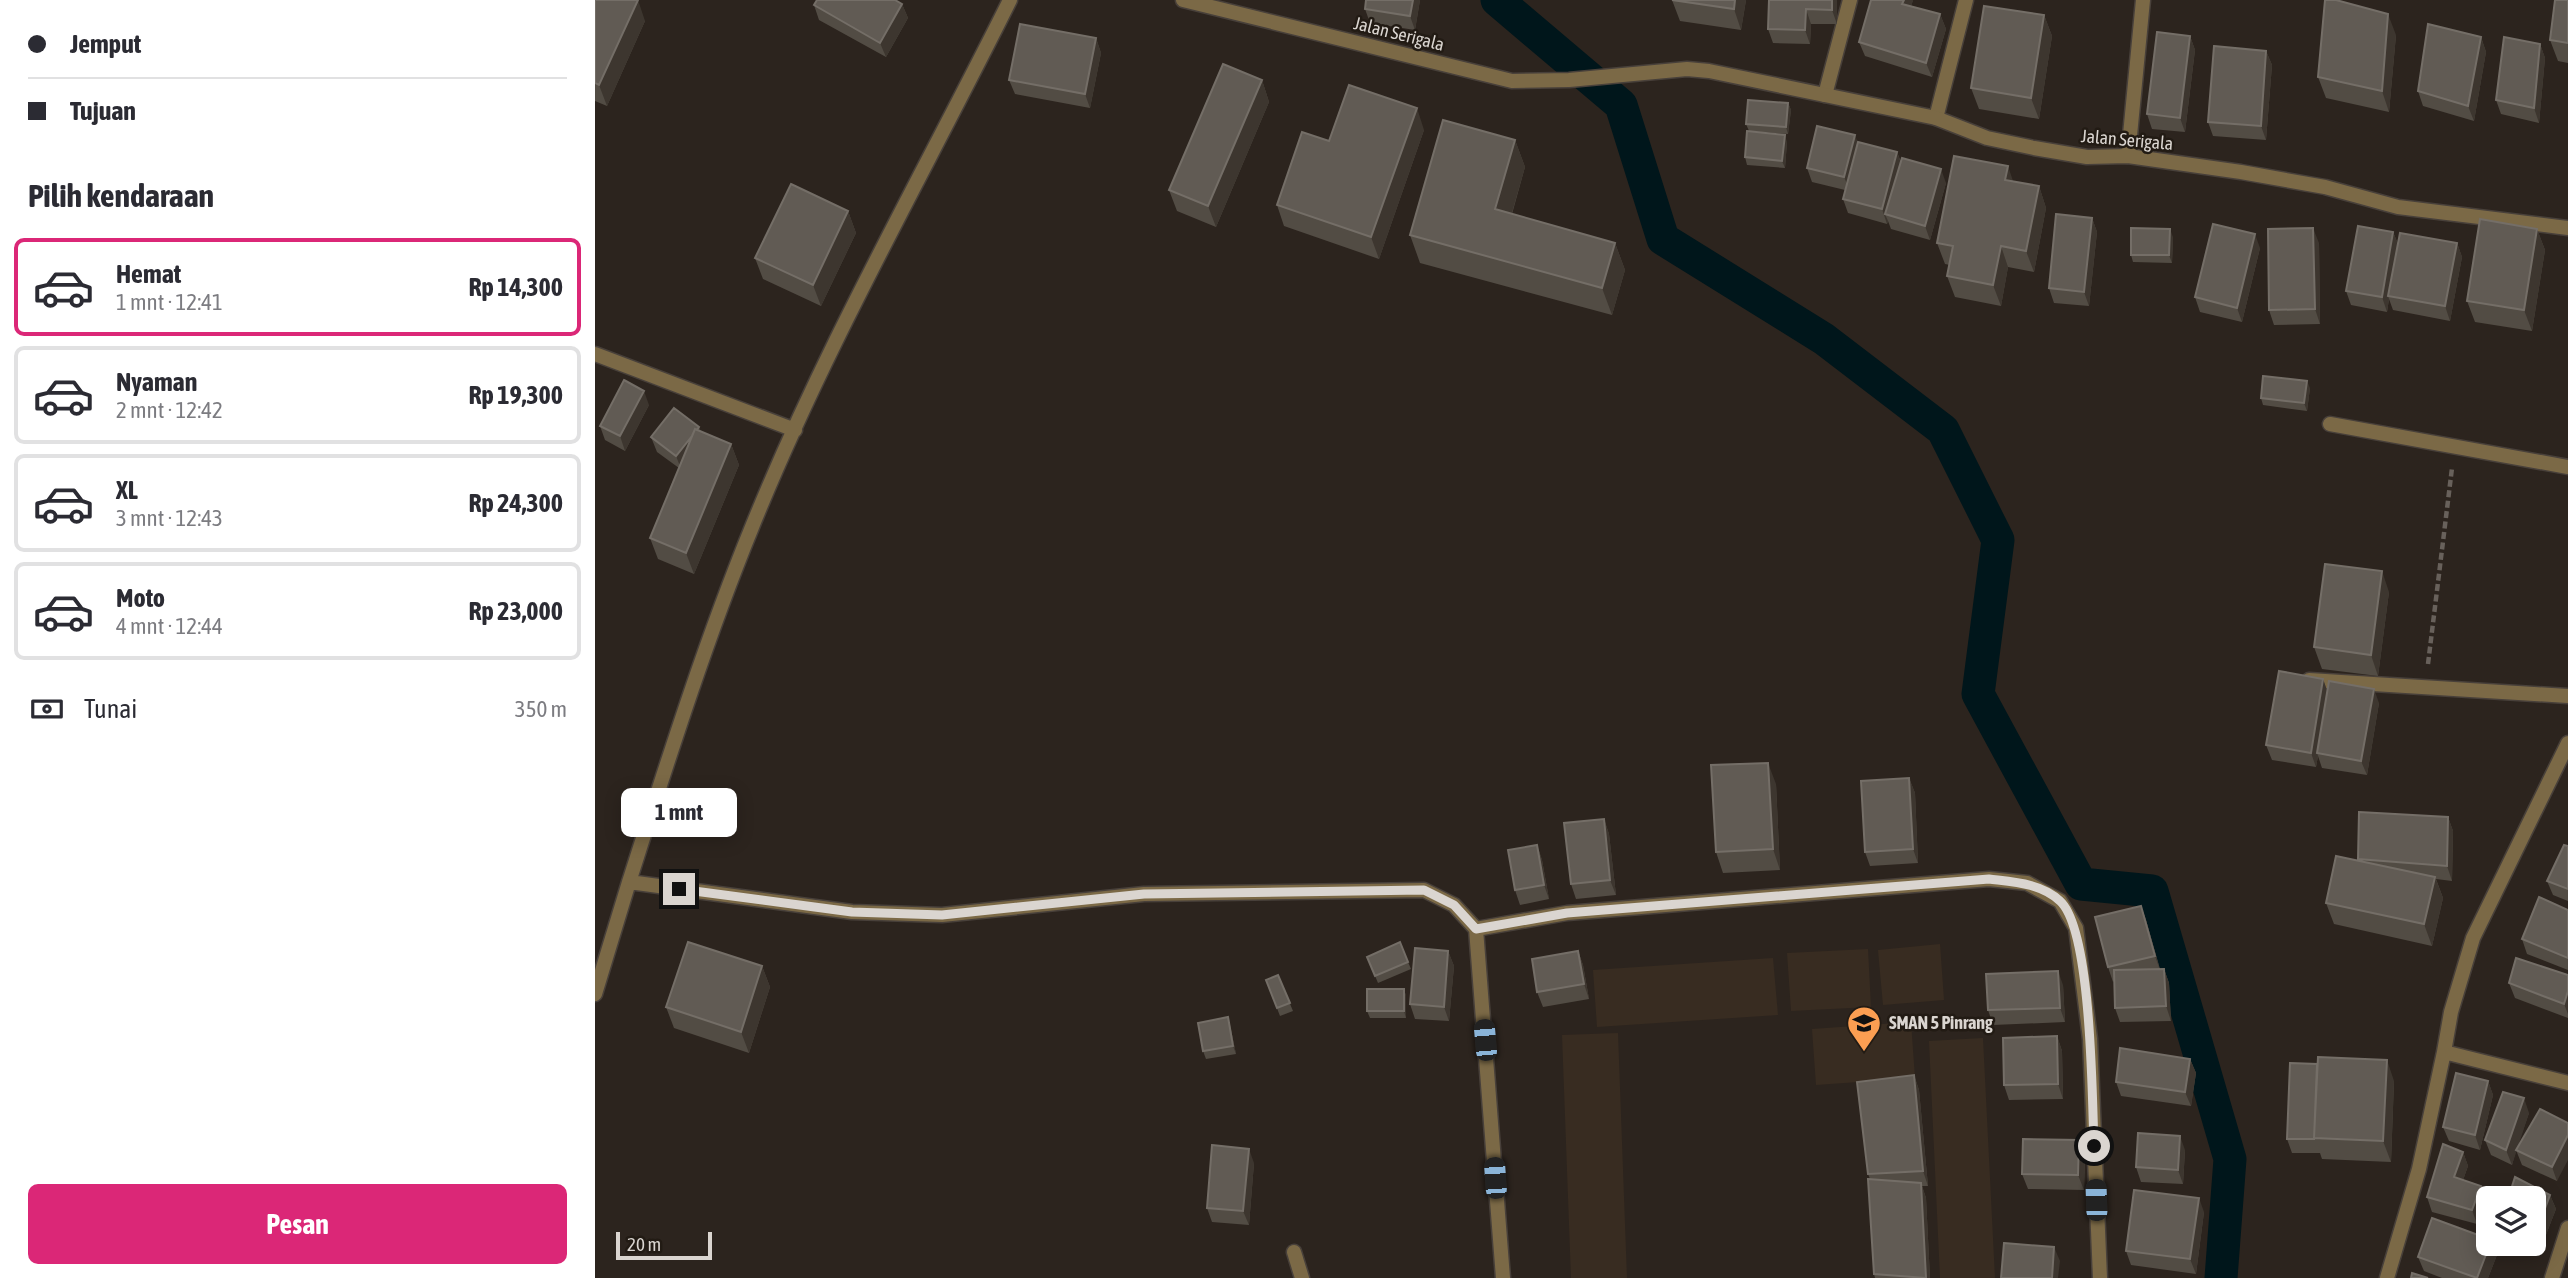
<!DOCTYPE html>
<html lang="id">
<head>
<meta charset="utf-8">
<style>
  body { margin:0; font-family:"Asap Condensed",sans-serif; background:#f2f2f3; color:#2b2b33; height:100vh; display:flex; flex-direction:column; font-size:26px; white-space:nowrap }
  * { box-sizing:border-box; margin:0 }
  p { font-size:23px; color:#7c7c81 }
  .icon { flex:none; width:38px; height:38px; fill:none; stroke:currentColor; stroke-width:2; stroke-linecap:round; stroke-linejoin:round }
  .map { position:relative; flex:1; overflow:hidden }
  .details { display:flex; flex-direction:column; background:#fff; width:595px }
  .details>* { flex:none }
  .top-card { display:grid; align-content:center; height:154px; padding:0 28px; background:#fff }
  .fabs { position:absolute; left:1881px; top:1186px; display:grid; gap:14px }
  .fabs a { display:grid; place-items:center; width:70px; height:70px; border-radius:10px; background:#fff; box-shadow:0 4px 18px #0003; font-size:35px }
  .scale { position:absolute; left:21px; bottom:18px; width:96px; box-sizing:border-box; padding-left:7px; border:4px solid #dad5d0; border-top:0; font-size:19px; line-height:24px; white-space:nowrap; color:#dad5d0; -webkit-text-stroke:5px #221b14; paint-order:stroke }
  .end { position:absolute; width:32px; height:32px; margin:-16px; border:9px solid #dad5d0; background:#111; box-shadow:0 0 0 4px #111 }
  .from { border-radius:50% }
  .bubble { position:absolute; height:49px; border-radius:10px; background:#fff; box-shadow:0 4px 18px #0003; font-size:23px; font-weight:700; line-height:49px; text-align:center }
  .car { position:absolute; width:21px; height:42px; margin:-21px -10px; border-radius:9px; box-shadow:0 0 5px 2px #0007; background:linear-gradient(#222 24%,#8ab4d8 0 40%,#222 0 76%,#8ab4d8 0 86%,#222 0) }
  .top-card b { display:flex; align-items:center; gap:24px; height:66px; font-size:26px }
  .top-card b+b { border-top:2px solid #e1e1e2 }
  .top-card i { width:18px; height:18px; background:#2b2b33 }
  ul { padding:0; list-style:none }
  li { display:flex; align-items:center; gap:21px; height:98px; margin:0 14px 10px; padding:0 14px; border:4px solid #e1e1e2; border-radius:10px }
  li div { flex:1 }
  li b { display:block; font-size:26px }
  li em { font-style:normal; font-weight:700 }
  li.current { border-color:#db2777 }
  li>.icon { width:63px; height:63px; stroke-width:1.5 }
  h2 { padding:0 28px; font-size:32px; line-height:84px }
  .pay { display:flex; align-items:center; gap:18px; height:77px; padding:0 28px; font-size:26px }
  .pay p { margin-inline-start:auto }
  .primary-button { display:flex; gap:14px; margin-top:auto; padding:14px 28px }
  .primary-button a { flex:1; height:80px; border-radius:10px; background:#db2777; color:#fff; font-size:28px; font-weight:700; line-height:80px; text-align:center }
  main { display:flex; flex:1; min-height:0 }
  .map>svg:first-child { display:block }
  .built { fill:#382c21 }
  .lines { fill:none; stroke-linecap:round; stroke-linejoin:round }
  .canal { stroke:#00161b; stroke-width:33 }
  .service-casing { stroke:#48403a; stroke-width:17 }
  .minor-casing { stroke:#48403a; stroke-width:17 }
  .tertiary-casing { stroke:#48403a; stroke-width:17 }
  .path { stroke:#68615b; stroke-width:4.5; stroke-dasharray:7 3.5; stroke-linecap:butt }
  .service { stroke:#7b6946; stroke-width:14 }
  .minor { stroke:#7b6946; stroke-width:14 }
  .tertiary { stroke:#7b6946; stroke-width:14 }
  .wall { fill:#524c44 }
  .shaded-wall { fill:#3d362f }
  .building { fill:#615b54; stroke:#746e67; stroke-width:2 }
  .route { stroke:#dad5d0; stroke-width:9 }
  .labels { text-anchor:middle; stroke-width:5; stroke-linejoin:round; paint-order:stroke }
  .street-label { font-size:18px; fill:#dad5d0; stroke:#221b14 }
  .poi-label { font-size:18px; font-weight:bold; fill:#dad5d0; stroke:#221b14; text-anchor:start }
</style>
</head>
<body>
<main>
<section class="details">
<div class="top-card">
<b><i class="from"></i>Jemput</b>
<b><i></i>Tujuan</b>
</div>
<h2>Pilih kendaraan</h2>
<ul>
<li class="current"><svg class="icon" aria-label="car" viewBox="0 0 24 24"><path d="M5 17H2v-5l4-1 3-4h7l3 4 3 1v5h-3M9 17h6M6 11h13"/><circle cx="7" cy="17" r="2"/><circle cx="17" cy="17" r="2"/></svg><div><b>Hemat</b><p>1 mnt · 12:41</p></div><em>Rp 14,300</em></li>
<li><svg class="icon" aria-label="car" viewBox="0 0 24 24"><path d="M5 17H2v-5l4-1 3-4h7l3 4 3 1v5h-3M9 17h6M6 11h13"/><circle cx="7" cy="17" r="2"/><circle cx="17" cy="17" r="2"/></svg><div><b>Nyaman</b><p>2 mnt · 12:42</p></div><em>Rp 19,300</em></li>
<li><svg class="icon" aria-label="car" viewBox="0 0 24 24"><path d="M5 17H2v-5l4-1 3-4h7l3 4 3 1v5h-3M9 17h6M6 11h13"/><circle cx="7" cy="17" r="2"/><circle cx="17" cy="17" r="2"/></svg><div><b>XL</b><p>3 mnt · 12:43</p></div><em>Rp 24,300</em></li>
<li><svg class="icon" aria-label="car" viewBox="0 0 24 24"><path d="M5 17H2v-5l4-1 3-4h7l3 4 3 1v5h-3M9 17h6M6 11h13"/><circle cx="7" cy="17" r="2"/><circle cx="17" cy="17" r="2"/></svg><div><b>Moto</b><p>4 mnt · 12:44</p></div><em>Rp 23,000</em></li>
</ul>
<div class="pay"><svg class="icon" aria-label="cash" viewBox="0 0 24 24"><path d="M3 7h18v10H3z"/><circle cx="12" cy="12" r="2"/></svg>Tunai<p>350 m</p></div>
<div class="primary-button"><a>Pesan</a></div>
</section>
<div class="map">
<svg width="1973" height="1278" viewBox="0 0 1973 1278">
  <rect width="100%" height="100%" fill="#2c241e"/>
  <path class="built" d="M1345 944 1349 1000 1288 1005 1283 950Z
    M1273 949 1276 1007 1196 1011 1192 953Z
    M1178 958 1183 1015 1002 1027 998 970Z
    M1316 1022 1320 1078 1221 1085 1217 1029Z
    M1023 1033 1032 1278H976L967 1035Z
    M1388 1038 1400 1278H1345L1334 1041Z"/>
  <g class="lines">
    <path class="canal" d="M902 0 1026 105 1068 239 1229 339 1348 430 1403 540 1383 694 1486 884 1557 891 1635 1159 1626 1278"/>
    <g class="service-casing">
      <path id="service" d="M699 1252 707 1278"/>
    </g>
    <g class="minor-casing">
      <path id="minor" d="M1230 95 1255 0
        M1341 118 1371 0
        M1533 156 1548 0
        M0 354 200 430
        M1735 424 1973 467
        M1714 680 1973 696
        M1973 743 1878 938 1856 1012 1849 1052 1973 1083
        M34 882C72 763 110 642 157 527 230 346 328 175 415 0
        M881 929 972 913 1394 879 1432 883 1465 901 1481 928 1495 1039 1505 1278
        M0 994 34 882 257 912 347 915 549 894 829 890 859 905 881 929 908 1278
        M1792 1278 1824 1169 1849 1052
        M1957 1278 1973 1228"/>
    </g>
    <g class="tertiary-casing">
      <path id="tertiary" d="M588 0 917 81 974 80 1092 69 1114 71 1341 118 1392 138 1439 148 1492 157 1533 156 1646 172 1730 187 1803 207 1973 228"/>
    </g>
    <path class="path" d="M1833 664 1857 468"/>
    <use href="#service" class="service"/>
    <use href="#minor" class="minor"/>
    <use href="#tertiary" class="tertiary"/>
  </g>
  <path class="wall" d="M0 0 50 21 12 106 0 101Z
    M825 0 820 30 775 23 770 9Z
    M1077 0H1151L1146 30 1085 21Z
    M1174 0H1242V24H1216L1215 44 1178 43 1173 29Z
    M1318 0 1316 6 1345 14 1351 29 1337 77 1270 56 1264 42Z
    M1973 0V63L1963 61 1955 40Z
    M307 4 313 18 291 57 224 20 219 5Z
    M1449 15 1457 36 1444 119 1384 109 1376 88Z
    M1801 35 1794 112 1731 98 1723 77Z
    M1595 36 1600 50 1590 132 1557 129 1552 114Z
    M1886 37 1891 52 1879 121 1828 106 1823 91Z
    M501 38 506 53 495 108 420 94 414 80Z
    M1945 44 1950 58 1944 123 1906 114 1901 100Z
    M1671 51 1677 65 1671 140 1618 136 1613 122Z
    M667 80 674 102 621 227 582 211 574 190Z
    M1193 103 1196 110 1193 134 1154 131 1151 124Z
    M829 130 784 259 689 226 682 205 734 141Z
    M920 140 930 167 917 214 1020 243 1030 270 1017 315 825 263 815 235Z
    M1192 142 1190 168 1152 165 1150 157Z
    M1262 143 1302 152 1306 162 1351 183 1335 240 1296 229 1293 221 1292 224 1253 213 1248 199 1250 190 1217 182 1212 168Z
    M1418 182 1444 186 1451 208 1439 272 1413 267 1406 306 1360 297 1352 276 1355 265 1350 264 1342 243Z
    M253 211 261 233 226 306 168 279 160 258Z
    M1497 218 1502 232 1494 306 1459 303 1454 288Z
    M1942 229 1950 250 1937 331 1880 322 1872 301Z
    M1798 232 1803 244 1862 243 1867 257 1855 321 1798 310 1794 299 1792 312 1756 305 1751 291Z
    M1578 237 1577 263 1538 262 1536 255Z
    M1724 243 1725 324 1679 325 1674 310Z
    M1665 248 1647 322 1605 312 1600 297Z
    M1715 388 1712 411 1668 405 1666 398Z
    M54 405 30 451 10 440 5 426Z
    M104 427 106 432 136 444 144 465 99 574 63 559 55 538 84 468 62 452 56 437Z
    M1794 592 1783 676 1727 669 1719 647Z
    M1728 679 1732 691 1784 703 1772 775 1727 768 1723 756 1721 767 1677 760 1671 745Z
    M1314 778 1320 793 1323 863 1275 866 1270 852Z
    M1181 784 1185 870 1128 873 1121 852Z
    M1853 817 1858 831 1857 881 1841 879 1848 898 1837 946 1739 924 1731 903 1764 861 1763 859Z
    M1009 819 1014 834 1021 895 981 899 976 884Z
    M942 845 947 860 954 899 925 905 920 890Z
    M1973 846V901L1958 895 1952 881Z
    M1546 906 1551 920 1565 969H1569L1574 983 1576 1021 1525 1022 1520 1008 1519 981 1518 982 1513 967Z
    M1973 910V970L1932 954 1927 939Z
    M853 951 859 966 854 1021 820 1019 815 1004Z
    M983 951 988 965 994 999 948 1007 942 992Z
    M772 957 813 962 816 969 783 983Z
    M167 966 175 987 154 1053 79 1028 71 1007Z
    M683 975 698 1011 685 1016 671 980Z
    M1973 975V1018L1920 998 1914 983Z
    M1468 985 1470 1022 1398 1025 1393 1010Z
    M809 989 811 996V1018H775L772 1011Z
    M635 1025 641 1054 611 1059 608 1051Z
    M1462 1036 1467 1051 1468 1099 1414 1100 1409 1085Z
    M1595 1059 1601 1073 1596 1106 1526 1096 1521 1082Z
    M1319 1075 1324 1090 1333 1186H1327L1331 1198 1335 1278H1280L1279 1274 1275 1179 1273 1174Z
    M1799 1081 1796 1162 1727 1159 1725 1153H1697L1692 1139Z
    M1893 1081 1898 1095 1885 1150 1854 1141 1848 1127Z
    M1934 1113 1921 1150 1973 1123 1962 1181 1927 1165 1921 1150 1917 1165 1896 1155 1890 1140Z
    M1484 1140 1490 1155 1489 1190 1433 1189 1427 1174Z
    M1590 1150 1588 1184 1546 1182 1541 1167Z
    M1868 1152 1873 1166 1868 1180 1886 1186 1891 1200 1882 1224 1837 1212 1832 1197Z
    M659 1163 654 1225 617 1222 612 1208Z
    M1955 1195 1961 1209 1947 1245 1939 1242V1199Z
    M1609 1212 1601 1274 1536 1265 1531 1251Z
    M1902 1255 1893 1278H1847L1829 1271 1823 1257Z"/>
  <path class="shaded-wall" d="M43 0 50 21 12 106 4 85Z
    M818 0H825L820 30 815 16Z
    M1140 0H1151L1146 30 1139 9Z
    M1237 0H1242V24L1237 10Z
    M1309 0H1318L1313 18 1307 4Z
    M307 4 313 18 291 57 285 43Z
    M1211 9 1216 24 1215 44 1210 30Z
    M1345 14 1351 29 1337 77 1331 63Z
    M1793 14 1801 35 1794 112 1787 91Z
    M1449 15 1457 36 1444 119 1436 98Z
    M1595 36 1600 50 1590 132 1585 118Z
    M1886 37 1891 52 1879 121 1873 106Z
    M501 38 506 53 495 108 490 94Z
    M1945 44 1950 58 1944 123 1939 108Z
    M1671 51 1677 65 1671 140 1666 126Z
    M667 80 674 102 621 227 613 206Z
    M1193 103 1196 110 1193 134 1191 127Z
    M822 108 829 130 784 259 776 237Z
    M1190 135 1192 142 1190 168 1187 161Z
    M1260 135 1265 149 1255 191 1249 177Z
    M920 140 930 167 910 237 900 209Z
    M1302 152 1307 166 1290 214 1293 221 1292 224 1287 209Z
    M1413 166 1420 187 1410 180Z
    M1346 169 1351 183 1335 240 1330 226Z
    M1444 186 1451 208 1439 272 1431 251Z
    M253 211 261 233 226 306 218 285Z
    M1497 218 1502 232 1494 306 1489 292Z
    M1718 228 1724 243 1725 324 1720 309Z
    M1575 229 1578 237 1577 263 1574 255Z
    M1942 229 1950 250 1937 331 1929 310Z
    M1798 232 1804 246 1793 296 1794 299 1792 312 1787 297Z
    M1660 234 1665 248 1647 322 1642 308Z
    M1020 243 1030 270 1017 315 1007 288Z
    M1862 243 1867 257 1855 321 1850 306Z
    M1406 246 1413 267 1406 306 1398 285Z
    M1712 381 1715 388 1712 411 1709 403Z
    M49 391 54 405 30 451 25 436Z
    M104 427 110 441 87 471 81 456Z
    M136 444 144 465 99 574 91 553Z
    M1787 571 1794 592 1783 676 1776 655Z
    M1728 679 1733 693 1722 753 1723 756 1721 767 1716 753Z
    M1779 689 1784 703 1772 775 1766 761Z
    M1173 763 1181 784 1185 870 1178 849Z
    M1314 778 1320 793 1323 863 1318 849Z
    M1853 817 1858 831 1857 881 1852 866Z
    M1009 819 1014 834 1021 895 1015 880Z
    M942 845 947 860 954 899 949 885Z
    M1840 877 1848 898 1837 946 1829 924Z
    M1546 906 1551 920 1565 970 1560 956Z
    M853 951 859 966 854 1021 849 1007Z
    M983 951 988 965 994 999 989 984Z
    M167 966 175 987 154 1053 146 1032Z
    M1569 969 1574 983 1576 1021 1571 1006Z
    M1463 971 1468 985 1470 1022 1465 1008Z
    M809 989 811 996V1018L809 1011Z
    M1973 991V1014L1969 1004Z
    M633 1017 635 1025 641 1054 638 1046Z
    M1462 1036 1467 1051 1468 1099 1463 1084Z
    M1595 1059 1601 1073 1596 1106 1590 1092Z
    M1792 1060 1799 1081 1796 1162 1788 1141Z
    M1319 1075 1324 1090 1333 1186 1328 1171Z
    M1893 1081 1898 1095 1885 1150 1880 1135Z
    M1929 1098 1934 1113 1917 1165 1911 1150Z
    M1973 1135V1160L1962 1181 1957 1167Z
    M1585 1136 1590 1150 1588 1184 1583 1170Z
    M1484 1140 1490 1155 1489 1190 1483 1175Z
    M654 1149 659 1163 654 1225 648 1211Z
    M1868 1152 1873 1166 1864 1191 1859 1177Z
    M1326 1183 1331 1198 1335 1278H1331Z
    M1886 1186 1891 1200 1882 1224 1877 1210Z
    M1955 1195 1961 1209 1947 1245 1942 1230Z
    M1604 1198 1609 1212 1601 1274 1595 1259Z
    M1895 1244H1898L1902 1255 1893 1278H1882Z
    M1459 1247 1465 1261 1463 1278H1457Z"/>
  <path class="building" d="M0 0H43L4 85 0 83Z
    M222 0H300L307 4 285 43 219 5Z
    M771 0H818L815 16 770 9Z
    M1077 0H1140L1139 9Z
    M1174 0H1237V10L1211 9 1210 30 1173 29Z
    M1276 0H1309L1307 4 1345 14 1331 63 1264 42Z
    M1730 0H1741L1793 14 1787 91 1723 77Z
    M1960 0H1973V43L1955 40Z
    M1389 6 1449 15 1436 98 1376 88Z
    M425 24 501 38 490 94 414 80Z
    M1833 24 1886 37 1873 106 1823 91Z
    M1562 32 1595 36 1585 118 1552 114Z
    M1909 37 1945 44 1939 108 1901 100Z
    M1619 46 1671 51 1666 126 1613 122Z
    M628 64 667 80 613 206 574 190Z
    M754 85 822 108 776 237 682 205 707 132 734 141Z
    M1153 100 1193 103 1191 127 1151 124Z
    M848 120 920 140 900 209 1020 243 1007 288 815 235Z
    M1222 126 1260 135 1249 177 1212 168Z
    M1152 131 1190 135 1187 161 1150 157Z
    M1263 142 1302 152 1287 209 1248 199Z
    M1359 156 1413 166 1410 180 1444 186 1431 251 1406 246 1398 285 1352 276 1358 246 1342 243Z
    M1307 158 1346 169 1330 226 1290 214Z
    M196 184 253 211 218 285 160 258Z
    M1461 214 1497 218 1489 292 1454 288Z
    M1885 219 1942 229 1929 310 1872 301Z
    M1618 224 1660 234 1642 308 1600 297Z
    M1763 226 1798 232 1787 297 1751 291Z
    M1536 228 1575 229 1574 255H1536Z
    M1718 228 1720 309 1674 310 1673 229Z
    M1805 233 1862 243 1850 306 1793 296Z
    M1668 376 1712 381 1709 403 1666 398Z
    M29 380 49 391 25 436 5 426Z
    M79 408 104 427 102 430 100 429 97 436 81 456 56 437Z
    M100 429 136 444 91 553 55 538Z
    M1730 564 1787 571 1776 655 1719 647Z
    M1684 671 1728 679 1716 753 1671 745Z
    M1734 681 1779 689 1766 761 1722 753Z
    M1173 763 1178 849 1121 852 1116 765Z
    M1314 778 1318 849 1270 852 1266 781Z
    M1764 812 1853 817 1852 866 1763 859Z
    M1009 819 1015 880 976 884 969 823Z
    M942 845 949 885 920 890 913 850Z
    M1969 845 1973 846V889L1952 881Z
    M1741 856 1840 877 1829 924 1731 903Z
    M1944 897 1973 910V958L1927 939Z
    M1546 906 1560 956 1513 967 1500 917Z
    M93 942 167 966 146 1032 71 1007Z
    M805 942 813 962 780 976 772 957Z
    M820 948 853 951 849 1007 815 1004Z
    M983 951 989 984 942 992 937 959Z
    M1921 958 1973 975V991L1969 1004 1914 983Z
    M1569 969 1571 1006 1520 1008 1519 970Z
    M1463 971 1465 1008 1393 1010 1391 974Z
    M683 975 695 1003 682 1008 671 980Z
    M772 989H809V1011H772Z
    M633 1017 638 1046 608 1051 603 1023Z
    M1462 1036 1463 1084 1409 1085 1408 1038Z
    M1525 1048 1595 1059 1590 1092 1521 1082Z
    M1723 1057 1792 1060 1788 1141 1719 1138Z
    M1695 1063 1722 1064 1719 1139H1692Z
    M1861 1073 1893 1081 1880 1135 1848 1127Z
    M1319 1075 1328 1171 1273 1174 1262 1082Z
    M1908 1092 1929 1098 1911 1150 1890 1140Z
    M1945 1109 1973 1123V1135L1957 1167 1921 1150Z
    M1543 1133 1585 1136 1583 1170 1541 1167Z
    M1428 1139 1484 1140 1483 1175 1427 1174Z
    M1848 1144 1868 1152 1859 1177 1886 1186 1877 1210 1832 1197Z
    M617 1145 654 1149 648 1211 612 1208Z
    M1920 1177 1955 1195 1942 1230 1939 1229V1199H1913Z
    M1273 1179 1326 1183 1331 1278 1279 1274Z
    M1539 1190 1604 1198 1595 1259 1531 1251Z
    M1837 1218 1894 1239V1244H1895L1882 1278 1823 1257Z
    M1409 1243 1459 1247 1457 1278H1406Z
    M1817 1273 1833 1278H1816Z"/>
  <g class="lines">
    <path class="route" d="M84 889 257 912 347 915 549 894 829 890 859 905 881 929 972 913 1394 879C1418 882 1446 883 1465 901 1497 930 1497 1099 1499 1146"/>
  </g>
  <defs>
    <g id="school-pin" transform="scale(1.75)"><path d="M0 17L-7.5 6A9.5 9.5 0 1 1 7.5 6Z" fill="#fb9e52" stroke="#221b14"/><path d="M0-5L7-2L0 1L-7-2ZM-4 1L0 2.5L4 1V4Q0 6-4 4Z" fill="#111"/></g>
  </defs>
  <g fill-rule="evenodd">
    <use href="#school-pin" x="1269" y="1023"/>
  </g>
  <g class="labels">
    <g class="street-label">
      <text transform="translate(804 34) rotate(14)" y="6">Jalan Serigala</text>
      <text transform="translate(1532 140) rotate(5)" y="6">Jalan Serigala</text>
    </g>
    <g class="poi-label">
      <text x="1294" y="1029">SMAN 5 Pinrang</text>
    </g>
  </g>
</svg>
<div class="fabs">
<a><svg class="icon" aria-label="layers" viewBox="0 0 24 24"><path d="M12 4l9 5-9 5-9-5zM3 14l9 5 9-5"/></svg></a>
</div>
<div class="scale">20 m</div>
<i class="end from" style="left:1499px;top:1146px"></i>
<i class="end" style="left:84px;top:889px"></i>
<div class="bubble" style="left:26px;top:788px;width:116px">1 mnt</div>
<i class="car" style="left:890px;top:1040px;rotate:355deg"></i>
<i class="car" style="left:900px;top:1178px;rotate:356deg"></i>
<i class="car" style="left:1501px;top:1200px;rotate:358deg"></i>
</div>
</main>
</body>
</html>
